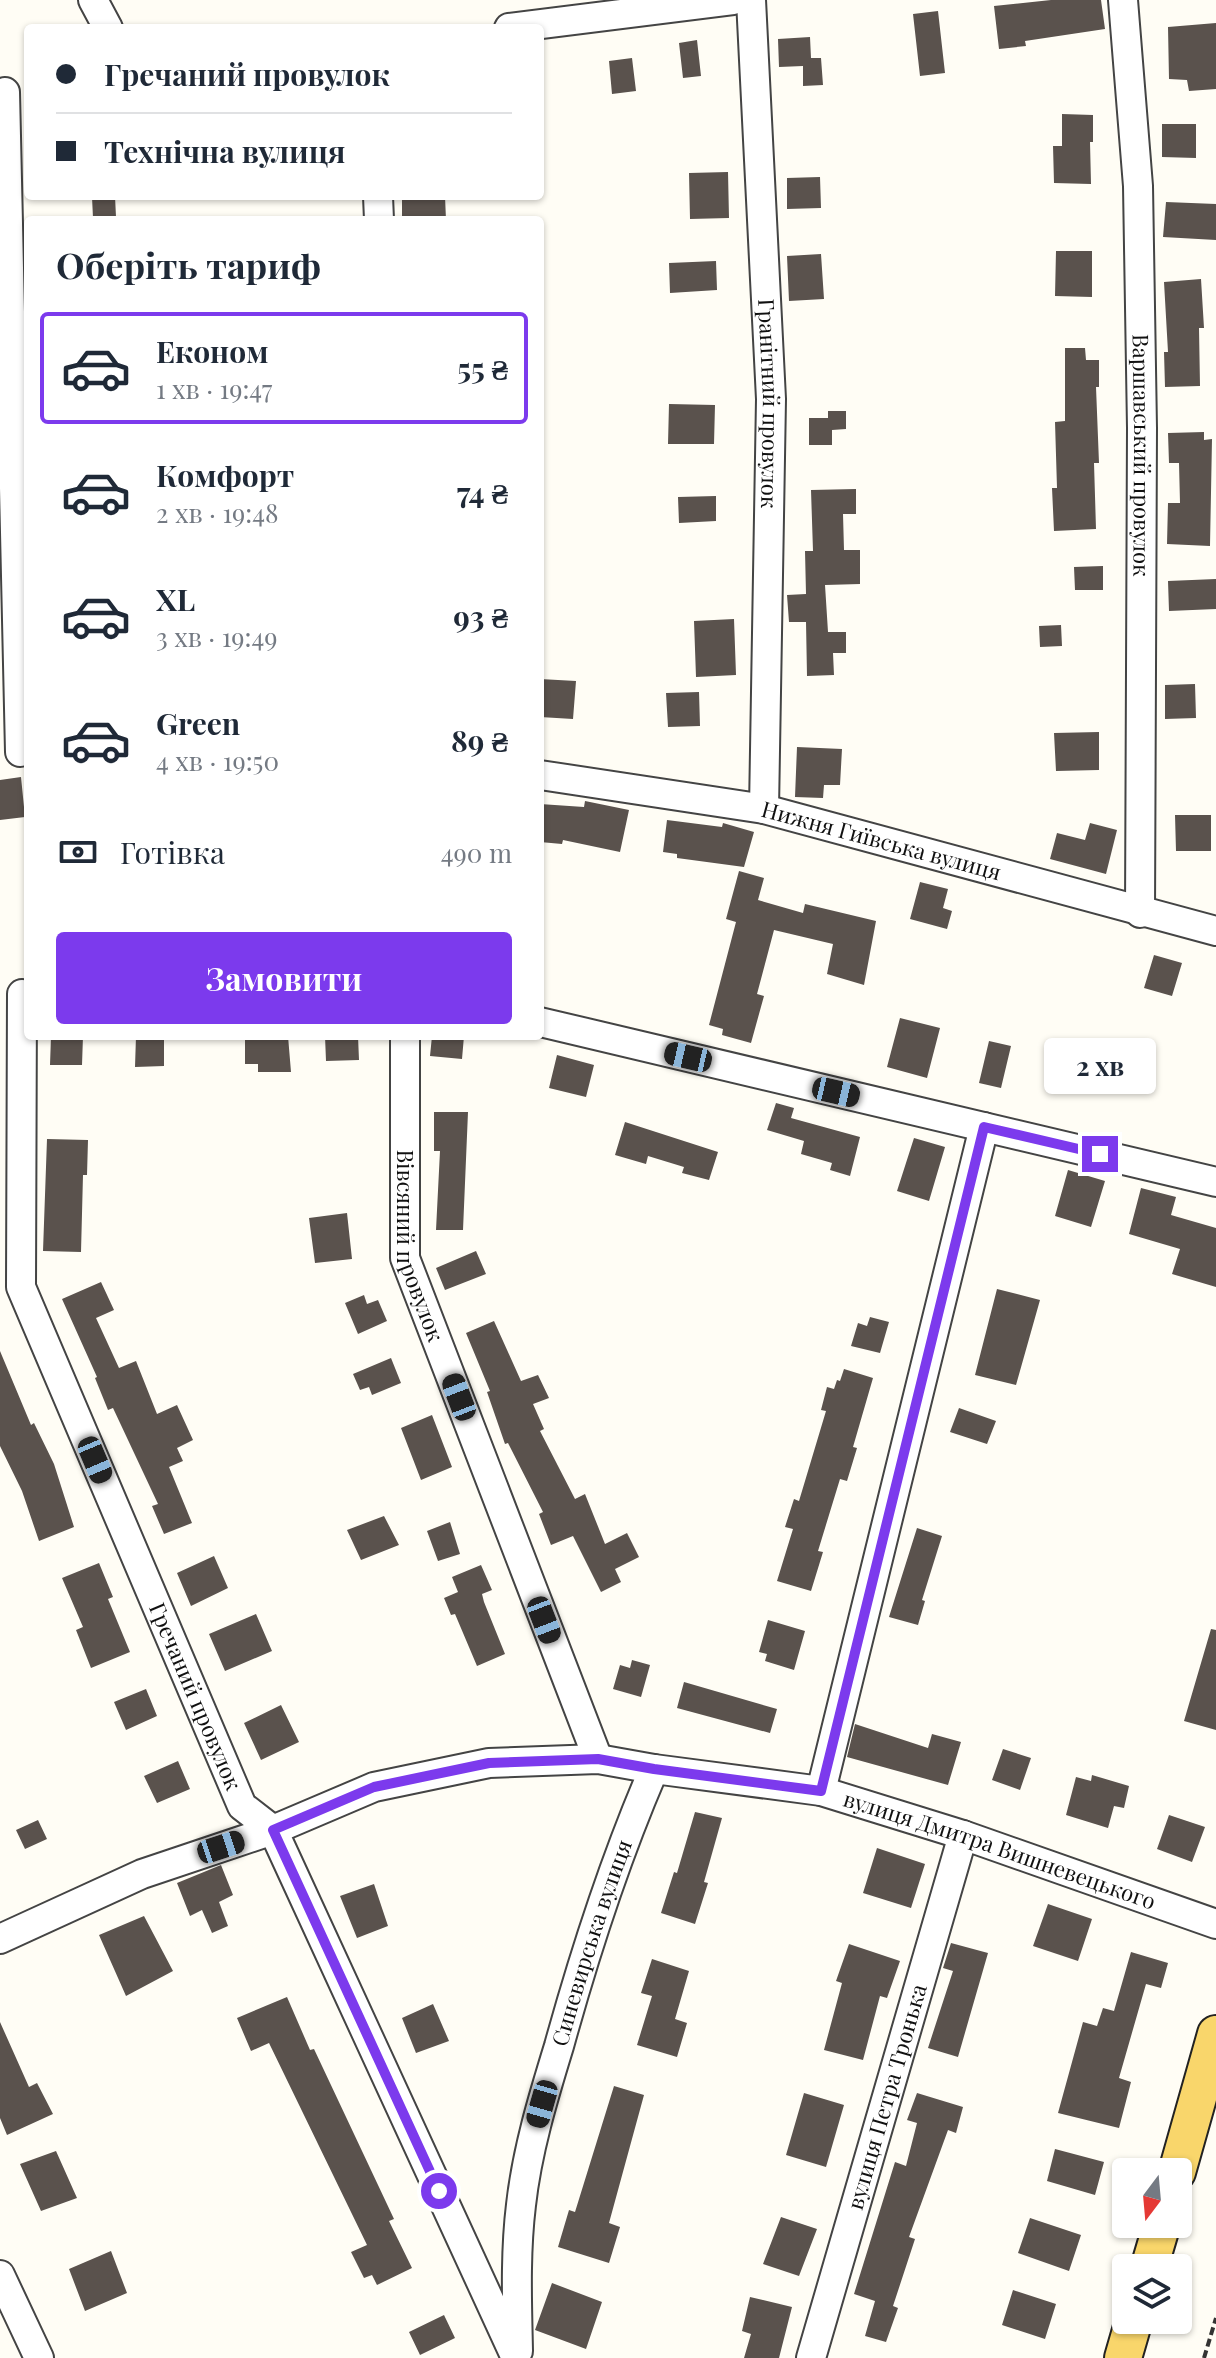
<!DOCTYPE html>
<html lang="uk">
<head>
<meta charset="utf-8">
<style>
  body { margin:0; font-family:"Playfair Display",serif; background:#f2f2f3; color:#1f2937; height:100vh; display:flex; flex-direction:column; font-size:30px; white-space:nowrap }
  * { box-sizing:border-box; margin:0 }
  p { font-size:26px; color:#747a83 }
  .icon { flex:none; width:44px; height:44px; fill:none; stroke:currentColor; stroke-width:2; stroke-linecap:round; stroke-linejoin:round }
  .map { position:relative; flex:1; overflow:hidden }
  .drawer { position:absolute; left:24px; top:216px; width:520px; height:824px; display:flex; flex-direction:column; background:#fff; border-radius:8px; box-shadow:0 2px 6px #0004 }
  .drawer>* { flex:none }
  .top-card { position:absolute; left:24px; top:24px; width:520px; height:176px; border-radius:8px; box-shadow:0 2px 6px #0004; display:grid; align-content:center; height:176px; padding:0 32px; background:#fff }
  .needle { width:52px; rotate:196deg }
  .fabs { position:absolute; left:1112px; top:2158px; display:grid; gap:16px }
  .fabs a { display:grid; place-items:center; width:80px; height:80px; border-radius:8px; background:#fff; box-shadow:0 2px 6px #0004; font-size:40px }
  .end { position:absolute; width:36px; height:36px; margin:-18px; border:10px solid #7c3aed; background:#fff; box-shadow:0 0 0 4px #fff }
  .from { border-radius:50% }
  .bubble { position:absolute; height:56px; border-radius:8px; background:#fff; box-shadow:0 2px 6px #0004; font-size:26px; font-weight:700; line-height:56px; text-align:center }
  .car { position:absolute; width:24px; height:48px; margin:-24px -12px; border-radius:10px; box-shadow:0 0 6px 2px #0007; background:linear-gradient(#222 24%,#8ab4d8 0 40%,#222 0 76%,#8ab4d8 0 86%,#222 0) }
  .top-card b { display:flex; align-items:center; gap:28px; height:76px; font-size:30px }
  .top-card b+b { border-top:2px solid #e0e1e3 }
  .top-card i { width:20px; height:20px; background:#1f2937 }
  ul { padding:0; list-style:none }
  li { display:flex; align-items:center; gap:24px; height:112px; margin:0 16px 12px; padding:0 16px; border:4px solid transparent; border-radius:8px }
  li div { flex:1 }
  li b { display:block; font-size:30px }
  li em { font-style:normal; font-weight:700 }
  li.current { border-color:#7c3aed }
  li>.icon { width:72px; height:72px; stroke-width:1.5 }
  h2 { padding:0 32px; font-size:36px; line-height:96px }
  .pay { display:flex; align-items:center; gap:20px; height:88px; padding:0 32px; font-size:30px }
  .pay p { margin-inline-start:auto }
  .primary-button { display:flex; gap:16px; margin-top:auto; padding:16px 32px }
  .primary-button a { flex:1; height:92px; border-radius:8px; background:#7c3aed; color:#fff; font-size:32px; font-weight:700; line-height:92px; text-align:center }
  .map>svg:first-child { display:block }
  .building { fill:#5a524d }
  .lines { fill:none; stroke-linecap:round; stroke-linejoin:round }
  .minor-casing { stroke:#444; stroke-width:32 }
  .major-casing { stroke:#222; stroke-width:40 }
  .path { stroke:#333; stroke-width:4; stroke-dasharray:8 4; stroke-linecap:butt }
  .minor { stroke:#fff; stroke-width:28 }
  .major { stroke:#f9d66b; stroke-width:36 }
  .route { stroke:#7c3aed; stroke-width:10 }
  .labels { text-anchor:middle; stroke-width:8; stroke-linejoin:round; paint-order:stroke }
  .street-label { font-size:22px; fill:#111; stroke:#fff }
</style>
</head>
<body>
<div class="map">
<svg width="1216" height="2358" viewBox="0 0 1216 2358">
  <rect width="100%" height="100%" fill="#fffdf5"/>
  <path class="building" d="M1051 0H1101L1105 29 1025 41 1026 46 999 49 994 6Z
    M938 11 945 73 920 76 913 14Z
    M1216 23V89L1189 91 1187 80 1169 79 1168 27Z
    M810 37 811 58H821L823 85 803 86V66L779 67 778 39Z
    M697 40 701 76 683 78 679 43Z
    M632 58 636 91 612 94 609 61Z
    M1062 114 1093 115V142H1090L1091 184 1054 183 1053 146H1062Z
    M1162 124H1196V158L1162 157Z
    M728 172 729 218 690 219 689 173Z
    M820 177 821 208 787 209V178Z
    M115 196 116 217 93 218 92 197Z
    M402 196H445L446 220H402Z
    M1166 202 1216 204V240L1163 237Z
    M1056 251H1092V297L1055 296Z
    M821 254 824 299 789 301 787 256Z
    M716 261 717 290 670 293 669 263Z
    M1201 279 1204 328H1199L1200 386 1165 387 1164 352H1168L1164 282Z
    M1065 348H1085L1086 360H1099V387H1096L1099 463H1094L1096 529 1054 531 1052 488H1057L1055 422 1065 421Z
    M669 404 715 405 714 444H668Z
    M828 411H846V429L832 430V445H809V418H828Z
    M1204 432V440L1212 439 1210 546 1167 544 1168 503H1180L1179 463H1169L1168 433Z
    M856 489V514H843L844 550H860V584L825 585 828 632H846V653H833L834 675 807 676 806 622H789L787 595 806 594 805 551H813L811 490Z
    M716 496V521L679 523 678 497Z
    M1103 566V590H1075L1074 567Z
    M1216 579V609L1169 611 1168 581Z
    M734 619 736 675 696 677 694 621Z
    M1061 625 1062 646 1040 647 1039 626Z
    M540 679 576 681 573 719 540 717Z
    M1195 684 1196 718 1165 719V685Z
    M699 692 700 726 668 727 666 693Z
    M1099 732V770L1056 771 1054 733Z
    M797 747 842 749 840 785H824L823 798 795 797Z
    M21 777 25 817 0 820V780Z
    M585 801 629 810 620 852 563 840 562 844 540 842V804L584 807Z
    M1175 815H1211V851H1176Z
    M667 820 722 827 723 823 754 832 744 867 677 858V854L663 852Z
    M1090 823 1117 830 1106 874 1050 859 1057 833 1085 840Z
    M739 871 764 878 758 900 803 913 805 904 876 921 864 985 827 974 833 944 774 930 757 994 764 996 751 1043 722 1035 723 1029 709 1025 736 922 726 919Z
    M920 882 948 889 943 908 952 911 947 929 910 919Z
    M1154 955 1182 963 1172 996 1144 988Z
    M900 1018 940 1028 927 1078 887 1067Z
    M51 1036H83L82 1065H50Z
    M136 1036H164V1066L135 1067Z
    M245 1036H288L291 1072H258V1064H245Z
    M325 1036H358L359 1060 326 1061Z
    M432 1036H464L462 1059 430 1056Z
    M989 1041 1011 1046 1001 1088 979 1083Z
    M557 1055 594 1065 586 1097 549 1088Z
    M776 1103 794 1108 791 1118 860 1137 850 1176 830 1170 832 1163 801 1154 804 1141 767 1130Z
    M434 1112H468L463 1230H436L440 1151H434Z
    M625 1122 718 1152 709 1180 682 1173 684 1167 648 1156 646 1164 615 1155Z
    M914 1138 945 1147 929 1201 897 1191Z
    M47 1139 88 1140 87 1175H83L81 1252 43 1251Z
    M1068 1170 1105 1181 1091 1227 1055 1216Z
    M1141 1188 1176 1197 1171 1215 1216 1228V1287L1172 1274 1180 1249 1129 1234Z
    M347 1213 352 1259 315 1263 309 1218Z
    M476 1251 486 1274 445 1290 436 1268Z
    M101 1282 114 1310 96 1318 119 1368 136 1361 157 1414 177 1405 193 1440 177 1448 183 1461 169 1467 192 1523 164 1534 152 1506 158 1504 113 1408 108 1410 95 1378 97 1377 62 1299Z
    M997 1289 1040 1300 1016 1385 975 1375Z
    M364 1295 367 1304 378 1300 387 1321 358 1334 345 1303Z
    M870 1317 889 1322 880 1353 851 1346 858 1323 867 1326Z
    M494 1321 521 1381 538 1375 549 1398 533 1404 544 1429 540 1431 575 1499 585 1494 605 1544 627 1533 639 1557 615 1569 621 1582 601 1592 573 1536 551 1545 539 1514 543 1512 508 1443 505 1444 487 1392 490 1391 466 1333Z
    M0 1351 31 1425 34 1423 54 1464 74 1527 39 1541 22 1491 0 1446Z
    M391 1358 401 1383 372 1395 369 1387 360 1390 353 1374Z
    M844 1369 873 1378 853 1447 857 1448 847 1481 840 1479 818 1551 823 1552 811 1591 777 1581 793 1529 785 1527 794 1499 799 1501 826 1411 821 1410 827 1387 834 1389 837 1380 840 1381Z
    M959 1408 996 1421 987 1444 950 1432Z
    M432 1415 452 1467 421 1480 401 1428Z
    M384 1516 399 1545 361 1560 347 1530Z
    M450 1522 460 1554 438 1561 427 1531Z
    M917 1528 942 1536 922 1600 925 1601 918 1625 889 1617Z
    M214 1556 228 1588 191 1606 177 1573Z
    M99 1563 113 1597 108 1599 130 1652 91 1668 76 1630 83 1627 62 1578Z
    M481 1565 492 1590 482 1594 484 1602 505 1654 477 1666 455 1614 451 1615 444 1598 458 1592 452 1577Z
    M256 1614 272 1651 225 1671 209 1634Z
    M768 1620 805 1631 794 1670 765 1661 767 1654 759 1652Z
    M1211 1629 1216 1630V1730L1184 1721Z
    M632 1660 650 1665 641 1697 613 1689 620 1665 630 1668Z
    M684 1682 777 1709 770 1733 677 1708Z
    M146 1689 157 1716 126 1730 114 1702Z
    M281 1705 299 1742 261 1760 244 1723Z
    M855 1724 928 1748 932 1734 961 1742 948 1785 847 1757Z
    M1003 1749 1031 1758 1020 1790 992 1780Z
    M178 1761 190 1789 157 1803 144 1776Z
    M1092 1775 1129 1786 1124 1808 1114 1806 1108 1828 1066 1815 1076 1777 1091 1781Z
    M695 1812 722 1818 704 1882 708 1883 695 1924 661 1913 674 1872 677 1873Z
    M1169 1815 1205 1827 1192 1862 1157 1849Z
    M38 1820 47 1839 25 1849 16 1830Z
    M877 1848 925 1864 911 1908 863 1893Z
    M221 1865 233 1895 219 1902 228 1926 212 1933 202 1910 190 1916 177 1883Z
    M374 1884 388 1926 357 1938 340 1896Z
    M1048 1904 1092 1919 1078 1961 1033 1946Z
    M144 1916 173 1971 126 1996 99 1935Z
    M951 1943 988 1953 958 2057 928 2048 953 1971 943 1968Z
    M849 1944 900 1961 887 1998 880 1996 863 2060 824 2050 842 1983 836 1981Z
    M1131 1952 1168 1963 1161 1988 1146 1984 1119 2078 1131 2082 1119 2128 1058 2113 1083 2022 1097 2026 1103 2008 1114 2011Z
    M652 1959 689 1971 675 2019 687 2023 677 2057 637 2045 652 1996 641 1993Z
    M287 1997 310 2050 314 2049 394 2219 389 2221 412 2268 377 2285 372 2275 364 2278 351 2252 367 2245 269 2043 251 2051 237 2018Z
    M433 2004 449 2041 416 2053 402 2018Z
    M0 2022 29 2087 37 2083 53 2114 7 2135 0 2118Z
    M614 2086 644 2095 609 2223 620 2227 609 2263 558 2247 569 2210 575 2212Z
    M804 2093 844 2105 826 2167 786 2155Z
    M917 2093 963 2107 956 2133 948 2130 909 2237 915 2239 893 2306 898 2308 886 2342 865 2336 875 2301 854 2294 895 2162 906 2166 917 2123 907 2120Z
    M1055 2149 1104 2162 1095 2195 1047 2181Z
    M56 2151 77 2198 41 2211 20 2164Z
    M781 2217 817 2229 799 2276 763 2264Z
    M1030 2218 1081 2235 1069 2271 1018 2253Z
    M111 2251 127 2293 85 2311 69 2269Z
    M552 2283 602 2302 586 2349 535 2330Z
    M1013 2290 1056 2304 1045 2339 1002 2325Z
    M750 2297 792 2307 779 2358H744L751 2334 742 2331Z
    M444 2315 455 2338 420 2355 409 2332Z"/>
  <g class="lines">
    <g class="minor-casing">
      <g id="minor">
        <path d="M93 0 108 28"/>
        <path id="s1" d="M751 0 771 399 764 809"/>
        <path id="s2" d="M1123 0 1138 186 1142 428 1140 913"/>
        <path d="M509 28 733 0"/>
        <path d="M5 92 20 752"/>
        <path d="M378 196 379 220"/>
        <path id="s3" d="M540 775 764 809 1216 931"/>
        <path id="s4" d="M22 994 21 1287 242 1806 273 1830 516 2358"/>
        <path d="M540 1022 1216 1182"/>
        <path id="s5" d="M405 1036V1258L598 1759"/>
        <path d="M821 1791 984 1127"/>
        <path id="s6" d="M0 1939 142 1874 273 1830 374 1787 489 1763 598 1759 654 1769 821 1791 963 1835 1216 1924"/>
        <path d="M0 2275 39 2358"/>
        <path id="s7" d="M518 2351C517 2303 515 2254 521 2205 527 2151 543 2098 559 2046 585 1952 615 1859 654 1769"/>
        <path id="s8" d="M811 2358 963 1835"/>
      </g>
    </g>
    <g class="major-casing">
      <path id="major" d="M1177 2172 1216 2034
        M1149 2268 1162 2224
        M1123 2358 1134 2320"/>
    </g>
    <path class="path" d="M1204 2358 1216 2318"/>
    <use href="#minor" class="minor"/>
    <use href="#major" class="major"/>
  </g>
  <g class="lines">
    <path class="route" d="M439 2191 273 1830 374 1787 489 1763 598 1759 654 1769 821 1791 984 1127 1100 1154"/>
  </g>
  <g class="labels">
    <g class="street-label">
      <text dy="8" stroke="none"><textPath href="#s1" startOffset="404">Гранітний провулок</textPath></text>
      <text dy="8" stroke="none"><textPath href="#s2" startOffset="456">Варшавський провулок</textPath></text>
      <text dy="8" stroke="none"><textPath href="#s3" startOffset="348">Нижня Гиївська вулиця</textPath></text>
      <text dy="8" stroke="none"><textPath href="#s5" startOffset="212">Вівсяний провулок</textPath></text>
      <text dy="8" stroke="none"><textPath href="#s4" startOffset="738">Гречаний провулок</textPath></text>
      <text dy="8" stroke="none"><textPath href="#s6" startOffset="1044">вулиця Дмитра Вишневецького</textPath></text>
      <text dy="8" stroke="none"><textPath href="#s7" startOffset="418">Синевирська вулиця</textPath></text>
      <text dy="8" stroke="none"><textPath href="#s8" startOffset="272">вулиця Петра Тронька</textPath></text>
    </g>
  </g>
</svg>
<div class="fabs">
<a><svg class="needle" viewBox="-14 -14 28 28"><path d="M0-13l5 13h-10z" fill="#e53935"/><path d="M0 13l5-13h-10z" fill="#747a83"/></svg></a>
<a><svg class="icon" aria-label="layers" viewBox="0 0 24 24"><path d="M12 4l9 5-9 5-9-5zM3 14l9 5 9-5"/></svg></a>
</div>
<i class="end from" style="left:439px;top:2191px"></i>
<i class="end" style="left:1100px;top:1154px"></i>
<div class="bubble" style="left:1044px;top:1038px;width:112px">2 хв</div>
<i class="car" style="left:688px;top:1057px;rotate:283deg"></i>
<i class="car" style="left:836px;top:1092px;rotate:103deg"></i>
<i class="car" style="left:459px;top:1397px;rotate:339deg"></i>
<i class="car" style="left:95px;top:1460px;rotate:157deg"></i>
<i class="car" style="left:544px;top:1620px;rotate:159deg"></i>
<i class="car" style="left:221px;top:1847px;rotate:72deg"></i>
<i class="car" style="left:542px;top:2104px;rotate:196deg"></i>
<div class="top-card">
<b><i class="from"></i>Гречаний провулок</b>
<b><i></i>Технічна вулиця</b>
</div>
<section class="drawer">
<h2>Оберіть тариф</h2>
<ul>
<li class="current"><svg class="icon" aria-label="car" viewBox="0 0 24 24"><path d="M5 17H2v-5l4-1 3-4h7l3 4 3 1v5h-3M9 17h6M6 11h13"/><circle cx="7" cy="17" r="2"/><circle cx="17" cy="17" r="2"/></svg><div><b>Економ</b><p>1 хв · 19:47</p></div><em>55 ₴</em></li>
<li><svg class="icon" aria-label="car" viewBox="0 0 24 24"><path d="M5 17H2v-5l4-1 3-4h7l3 4 3 1v5h-3M9 17h6M6 11h13"/><circle cx="7" cy="17" r="2"/><circle cx="17" cy="17" r="2"/></svg><div><b>Комфорт</b><p>2 хв · 19:48</p></div><em>74 ₴</em></li>
<li><svg class="icon" aria-label="car" viewBox="0 0 24 24"><path d="M5 17H2v-5l4-1 3-4h7l3 4 3 1v5h-3M9 17h6M6 11h13"/><circle cx="7" cy="17" r="2"/><circle cx="17" cy="17" r="2"/></svg><div><b>XL</b><p>3 хв · 19:49</p></div><em>93 ₴</em></li>
<li><svg class="icon" aria-label="car" viewBox="0 0 24 24"><path d="M5 17H2v-5l4-1 3-4h7l3 4 3 1v5h-3M9 17h6M6 11h13"/><circle cx="7" cy="17" r="2"/><circle cx="17" cy="17" r="2"/></svg><div><b>Green</b><p>4 хв · 19:50</p></div><em>89 ₴</em></li>
</ul>
<div class="pay"><svg class="icon" aria-label="cash" viewBox="0 0 24 24"><path d="M3 7h18v10H3z"/><circle cx="12" cy="12" r="2"/></svg>Готівка<p>490 m</p></div>
<div class="primary-button"><a>Замовити</a></div>
</section>
</div>
</body>
</html>
